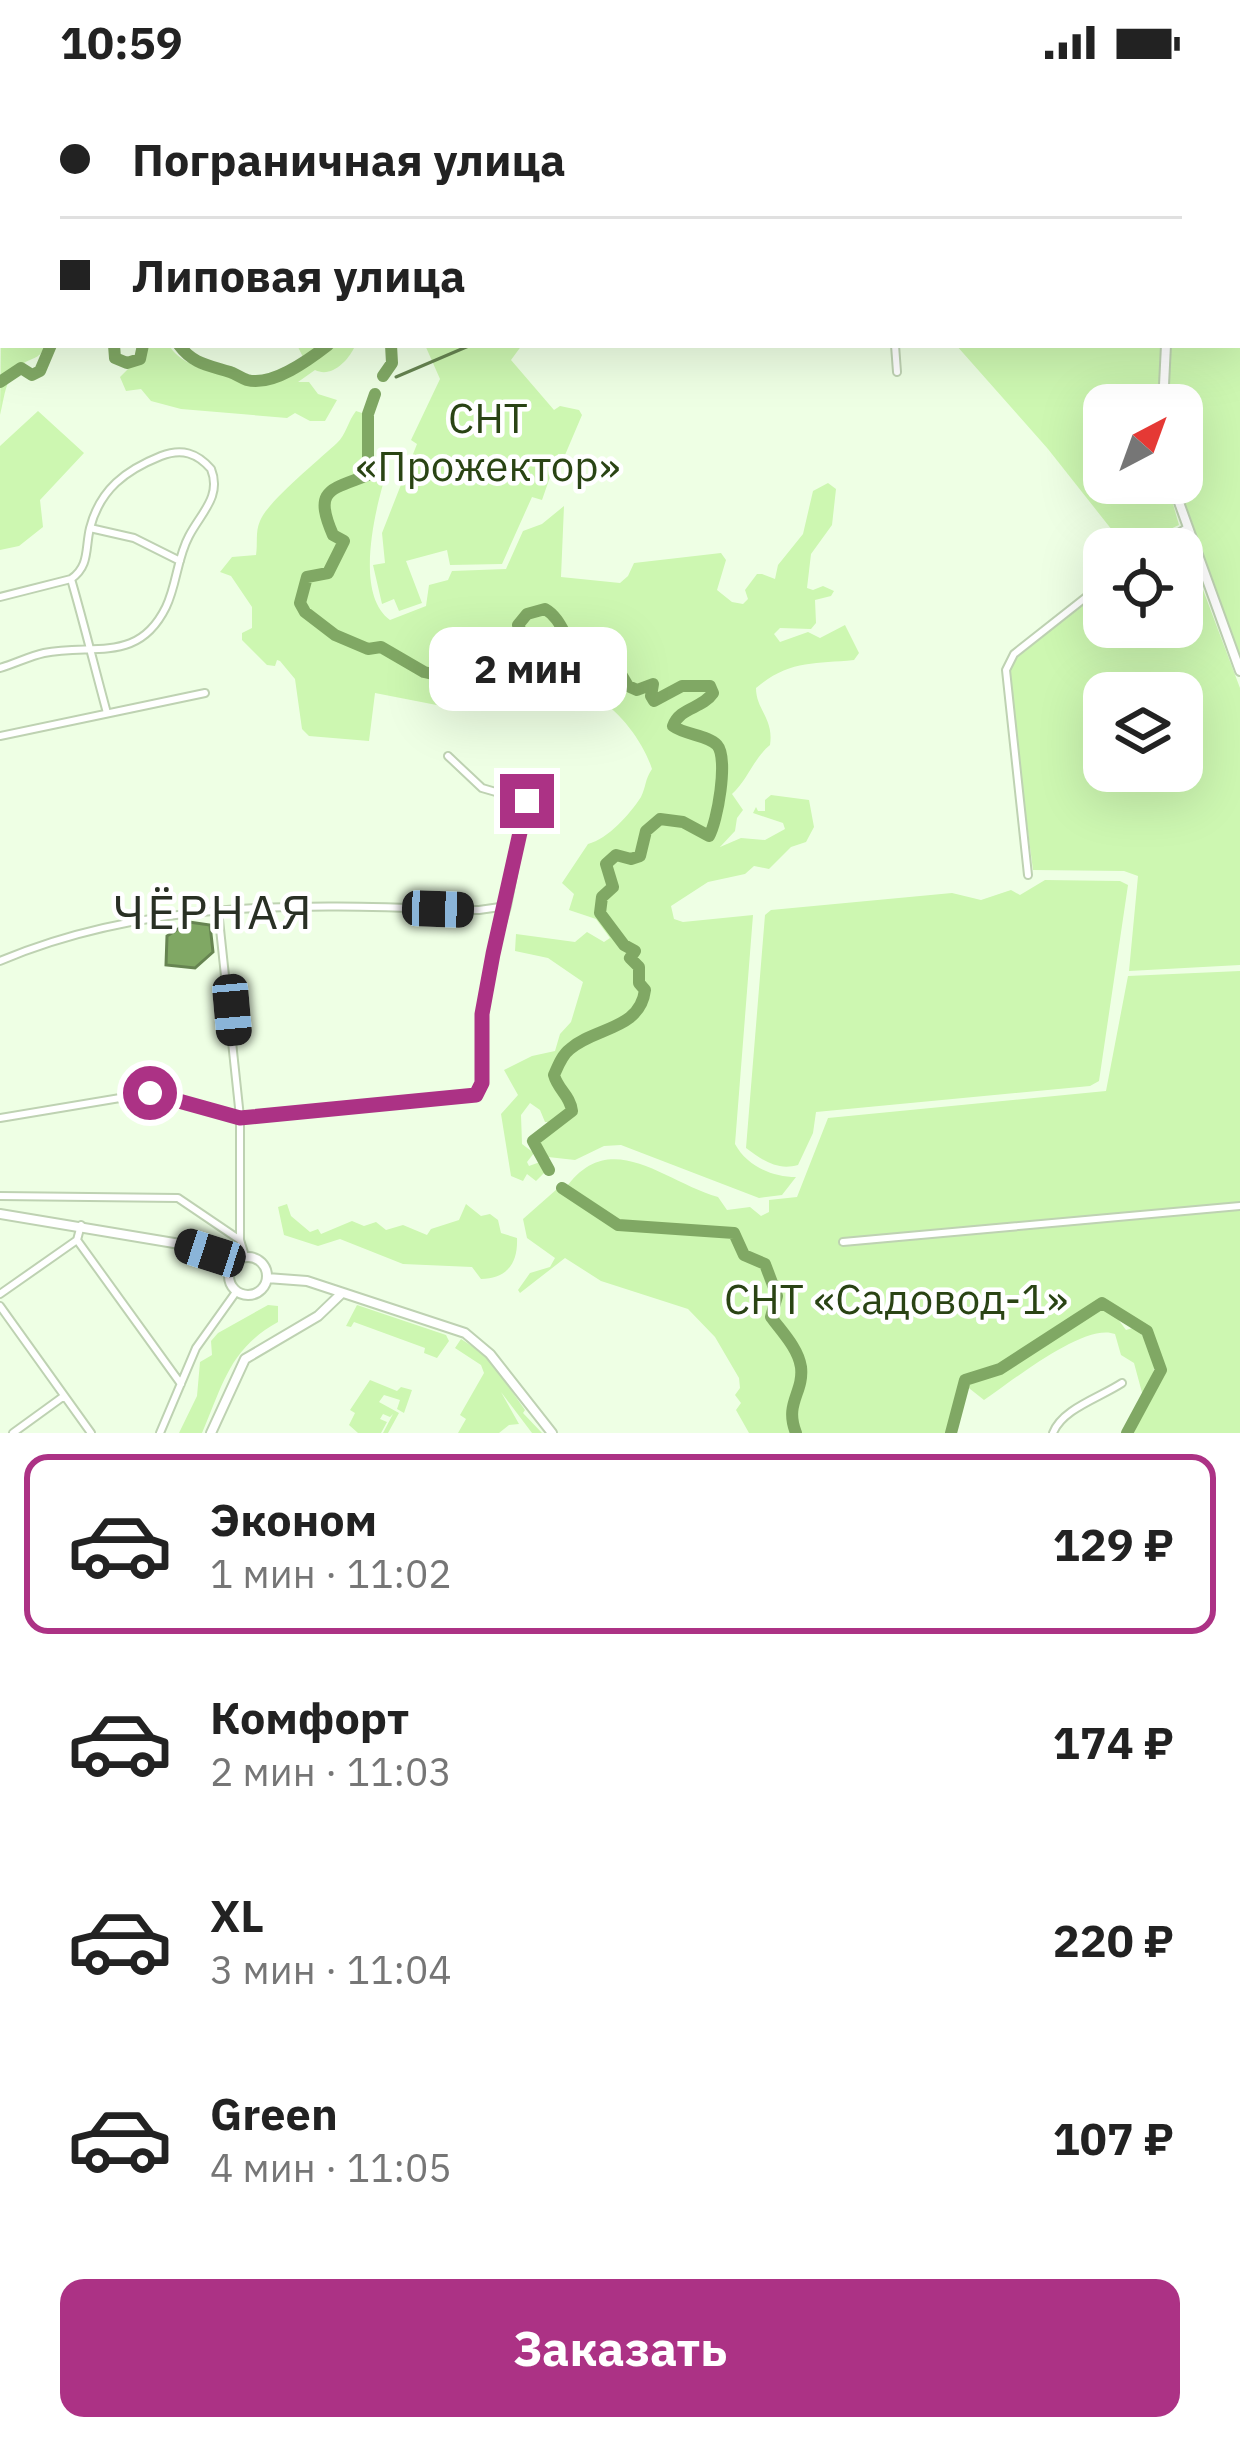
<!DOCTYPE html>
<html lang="ru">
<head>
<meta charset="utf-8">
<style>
  body { margin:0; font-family:"IBM Plex Sans",sans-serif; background:#f2f2f2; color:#222; height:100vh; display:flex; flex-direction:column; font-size:45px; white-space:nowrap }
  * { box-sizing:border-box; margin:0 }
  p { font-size:39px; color:#767676 }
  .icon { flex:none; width:66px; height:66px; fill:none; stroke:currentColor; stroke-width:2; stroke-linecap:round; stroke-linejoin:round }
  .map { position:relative; height:1349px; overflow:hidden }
  .details { display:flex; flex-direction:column; background:#fff; flex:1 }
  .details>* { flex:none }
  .hud { position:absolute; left:0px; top:0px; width:1242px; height:264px; box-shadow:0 12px 48px #0002; display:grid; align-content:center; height:264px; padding:0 60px; background:#fff }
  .needle { width:78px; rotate:41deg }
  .fabs { position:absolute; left:1083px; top:300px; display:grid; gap:24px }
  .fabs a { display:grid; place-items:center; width:120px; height:120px; border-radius:24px; background:#fff; box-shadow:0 12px 48px #0002; font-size:60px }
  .end { position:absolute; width:54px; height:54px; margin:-27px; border:15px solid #ac3285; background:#fff; box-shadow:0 0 0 6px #fff }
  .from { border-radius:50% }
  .bubble { position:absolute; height:84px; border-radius:24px; background:#fff; box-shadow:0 12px 48px #0002; font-size:39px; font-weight:800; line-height:84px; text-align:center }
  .car { position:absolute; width:36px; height:72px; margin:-36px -18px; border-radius:15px; box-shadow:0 0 9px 3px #0007; background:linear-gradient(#222 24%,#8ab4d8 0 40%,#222 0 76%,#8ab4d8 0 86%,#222 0) }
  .hud b { display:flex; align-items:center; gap:42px; height:114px; font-size:45px }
  .hud b+b { border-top:3px solid #e0e0e0 }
  .hud i { width:30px; height:30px; background:#222 }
  ul { padding:21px 0 0; list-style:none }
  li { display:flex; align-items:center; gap:36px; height:180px; margin:0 24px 18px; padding:0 36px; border:6px solid transparent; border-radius:24px }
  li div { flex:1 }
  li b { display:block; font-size:45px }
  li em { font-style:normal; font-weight:800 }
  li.selected { border-color:#ac3285 }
  li>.icon { width:108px; height:108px; stroke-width:1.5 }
  .primary-button { display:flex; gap:24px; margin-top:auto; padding:24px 60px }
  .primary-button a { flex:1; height:138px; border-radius:24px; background:#ac3285; color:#fff; font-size:48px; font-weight:800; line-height:138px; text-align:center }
  .status { display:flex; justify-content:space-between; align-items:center; height:84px; padding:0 60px; background:#fff; direction:ltr }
  .status svg { height:33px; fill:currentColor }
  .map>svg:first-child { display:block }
  .green { fill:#cdf7b1; fill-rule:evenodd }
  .water { fill:#80a864; stroke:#668451; stroke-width:3 }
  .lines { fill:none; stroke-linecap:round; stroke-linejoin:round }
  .stream { stroke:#668451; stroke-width:3 }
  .river { stroke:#80a864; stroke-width:12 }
  .street-casing { stroke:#bed2b2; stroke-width:10 }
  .secondary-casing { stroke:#bed2b2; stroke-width:12 }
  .street { stroke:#fff; stroke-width:6 }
  .secondary { stroke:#fff; stroke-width:8 }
  .route { stroke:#ac3285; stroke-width:15 }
  .labels { text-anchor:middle; stroke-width:9; stroke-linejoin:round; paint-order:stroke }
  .park-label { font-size:42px; fill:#2a4414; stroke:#fff }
  .quarter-label { font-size:48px; letter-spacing:3px; fill:#293024; stroke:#fff }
</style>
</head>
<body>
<div class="status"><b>10:59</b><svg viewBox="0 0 49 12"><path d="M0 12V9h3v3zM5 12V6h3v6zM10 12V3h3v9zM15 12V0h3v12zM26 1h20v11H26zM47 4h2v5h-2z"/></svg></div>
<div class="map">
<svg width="1240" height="1349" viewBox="0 0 1240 1349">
  <rect width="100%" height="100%" fill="#eeffe4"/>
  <path class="green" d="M29 0H511L513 3H28Z
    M3 101V261H45C40 275 36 272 24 279 5 291 5 312 0 331Z
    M1240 205V575L1177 399H1182V321H1169L1170 261H1239Z
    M143 261H169C180 281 213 291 235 283L241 296H247L287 290 291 279 301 283 304 275 297 261H368L354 264C347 278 331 294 315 286L298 298H309L318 310 337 316 325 337H310L295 329 287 334 181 325 151 317 141 305 126 307 120 293 133 280 144 277Z
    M425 261H522L511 276 554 326 560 322 579 326 582 331 565 371 558 370 542 416 532 413 502 480 450 481 447 466 406 477 422 519 399 527 394 515 382 520 373 481 385 479 382 449 417 360 411 356 440 295Z
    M956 261H1161L1158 321H1104V399H1167L1179 441 1127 465 1048 365Z
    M38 327 84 369 40 416 43 443 19 462 0 466V362Z
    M356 327 362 329 369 355 363 364 366 380 386 390C375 426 354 510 390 536L426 522 429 501 448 496 452 487 506 485 523 447 542 440 564 422 561 493 620 499 628 492 634 479 721 469 726 476 717 506 732 518 743 520 748 515 745 506 757 490H762L775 495 778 481 803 450 813 407 828 399 836 405 832 441 811 470 807 504 813 506 823 502 834 507 831 512 815 516 816 539 811 545 780 544 774 550 780 558 808 548 820 554 845 541 859 569 854 576C814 580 789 576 756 604 756 626 774 634 770 661 753 675 749 694 732 710L743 726 737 734 735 747 720 763 741 754 765 756 785 745 783 739 753 729 756 723 758 727H765V716L771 711 809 716 814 743 806 758 791 763 769 785 754 782 745 790 708 798 671 822 674 835 683 838 753 831 735 1060C747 1082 772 1093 796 1093L782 1111 759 1114 621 1061 604 1062 575 1076 539 1072 536 1059 560 1038H545L540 1026 530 1019 521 1031 522 1060 534 1069 527 1078 529 1082 540 1078 545 1088 536 1097 527 1090 523 1097 511 1092 501 1030 518 1011 504 986 532 972 555 967 560 950 571 938 583 898 548 874 515 867 516 850 575 858 587 848 604 858 610 854 596 835 569 826 574 810 562 799 588 760C608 755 630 730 641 713 646 703 645 695 652 685 644 660 622 629 598 615 590 610 579 610 571 606L550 616 457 625 375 609 369 657 309 652 302 645 295 595 280 577 277 576 275 582 267 581 242 556V549L252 544V523L231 492 220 488 232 473 256 471C258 459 255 448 260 437 267 418 320 375 337 359 346 351 348 337 356 327Z
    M1182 450 1240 604V881L1129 887 1138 792 1124 787 1033 786 1010 609 1011 573 1104 499V543H1182V465H1161ZM1104 609H1182V687H1104Z
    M1045 796 1120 797 1128 801 1099 997 1090 1002 816 1028 813 1049 798 1081C777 1087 762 1076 746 1064L765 831 771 826 952 809 981 816 1011 806 1020 811Z
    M1240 887V1349H1132L1164 1287C1151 1253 1138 1227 1100 1215L1067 1242 1019 1272 1020 1277 1101 1224 1112 1227 1126 1246 1136 1243C1158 1271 1159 1285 1144 1316L1134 1279 1121 1271 1115 1250C1085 1238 1012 1297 984 1316L960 1297 948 1349H749L736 1326 741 1319 735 1311 740 1304 739 1294 715 1253 688 1225 601 1197 565 1174 520 1209 518 1206 530 1189 550 1183 555 1174 527 1154 523 1135 557 1105H565C610 1041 664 1098 718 1113L727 1126 750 1123 761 1132 769 1128V1116L797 1113 828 1034 1106 1007 1128 892Z
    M287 1120 291 1132 310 1148 318 1145 321 1150 352 1137 364 1142 376 1138 386 1146 403 1141 427 1151 431 1145 459 1136 466 1120 481 1132 490 1130 498 1136 501 1149 517 1154C518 1179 508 1194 481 1195L472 1183 403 1180 340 1155 318 1162 284 1151 278 1123Z
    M268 1221 278 1222V1238C229 1265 223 1301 202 1349H179L197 1312 200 1278 212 1271 211 1257 218 1249Z
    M357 1221 446 1251 449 1257 437 1274 424 1269 425 1264 354 1238 351 1243 346 1242Z
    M461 1255 487 1272 525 1326 523 1329 542 1349H532L501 1308 519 1340 509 1341 499 1349H458L466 1335 460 1331 484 1289 481 1281 455 1264Z
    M370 1296 397 1307 401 1303 412 1306 404 1329 397 1325 400 1316 384 1311 379 1318 399 1329 388 1349H383L393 1330 390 1333 383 1330 380 1335 387 1338 381 1349H358L349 1341 355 1329 350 1326Z"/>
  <path class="water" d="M189 838 210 841 213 868 195 884 166 881 167 852Z"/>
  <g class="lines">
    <path class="stream" d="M685 3 688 0
      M396 293 471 261"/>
    <path class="river" d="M114 261 115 274 127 279 140 275 143 261
      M179 261C193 280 208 281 230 288 236 290 241 294 247 296 273 303 310 275 328 261
      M383 292 392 279 391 261
      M0 298 21 284 32 291 40 287 51 261
      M375 310 368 330V391C330 406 313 405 333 451L344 457 328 489 307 493 300 519 305 528 335 551 368 565 381 563 424 588 468 598 481 595 496 599 517 590 529 600 551 590C552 563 526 564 518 541L527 530 545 525C565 536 566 566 586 574L605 563 628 602 637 606 653 600 651 612 654 617 682 602H710L713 609C702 625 680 623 673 642 685 651 708 651 717 661 729 674 717 739 709 752L683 738 660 735 646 747 640 772 631 775 616 771 606 780 613 803 602 813 600 829 624 861 635 867 630 874 639 883V899L645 906C640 946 595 943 570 965 562 971 558 982 554 991 558 1006 570 1011 572 1027L533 1057 549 1086
      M562 1104 618 1141 734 1149 744 1171 765 1180 777 1212 771 1233C782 1248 798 1264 801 1283 804 1309 784 1319 796 1349
      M951 1349 965 1296 1000 1285 1102 1219 1147 1247 1161 1286 1127 1349"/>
    <g class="street-casing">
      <path id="street" d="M1005 0V3
        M1239 203H1240
        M895 261 897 288
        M90 444 134 454 180 477
        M1153 465 1185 445
        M0 513 71 495
        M0 584C14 580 30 572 44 569 94 559 138 580 166 523 177 500 177 474 189 452 201 429 222 412 211 385 197 369 182 364 161 372 126 386 100 405 90 444 85 464 90 482 71 495 84 540 95 585 107 629
        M0 652 205 609
        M1028 791 1006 586 1014 570 1104 499
        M218 826 240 1033V1156L245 1172
        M0 877C153 812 316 821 479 826L507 822
        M0 1034 150 1009 240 1033 475 1011 482 999V930L493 870 507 822 527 717 482 704 448 672
        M0 1112 178 1114 240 1156
        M77 1156 181 1300
        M843 1158 1240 1122
        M0 1210 77 1156 81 1141
        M0 1222 91 1349
        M13 1349 64 1312
        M160 1349 196 1264 236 1208
        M1053 1349C1062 1325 1099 1314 1122 1299"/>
    </g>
    <g class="secondary-casing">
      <path id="secondary" d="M1154 0 1155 3
        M1163 321 1166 261
        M1172 399 1240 587
        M0 1130 180 1160 231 1182
        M229 1192a19 19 0 1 1 38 0a19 19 0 1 1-38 0Z
        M267 1194 307 1197 465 1249 490 1270 552 1349
        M211 1349 245 1275 318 1232 342 1209"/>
    </g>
    <use href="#street" class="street"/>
    <use href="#secondary" class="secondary"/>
  </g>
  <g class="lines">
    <path class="route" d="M150 1009 240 1034 476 1011 482 999V930L493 870 527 717"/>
  </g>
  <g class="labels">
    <g class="park-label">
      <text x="488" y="349">СНТ<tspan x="488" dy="48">«Прожектор»</tspan></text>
      <text x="896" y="1230">СНТ «Садовод-1»</text>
    </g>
    <g class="quarter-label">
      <text x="214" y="845">ЧЁРНАЯ</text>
    </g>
  </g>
</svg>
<div class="fabs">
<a><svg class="needle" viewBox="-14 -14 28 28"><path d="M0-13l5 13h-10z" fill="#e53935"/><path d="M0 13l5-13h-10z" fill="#767676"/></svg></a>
<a><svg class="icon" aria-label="locate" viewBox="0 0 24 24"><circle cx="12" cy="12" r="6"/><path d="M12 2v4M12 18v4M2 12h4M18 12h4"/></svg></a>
<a><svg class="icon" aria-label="layers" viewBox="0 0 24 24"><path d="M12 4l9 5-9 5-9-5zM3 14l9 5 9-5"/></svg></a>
</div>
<i class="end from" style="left:150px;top:1009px"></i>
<i class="end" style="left:527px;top:717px"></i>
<div class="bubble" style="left:429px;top:543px;width:198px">2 мин</div>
<i class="car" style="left:438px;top:825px;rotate:92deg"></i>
<i class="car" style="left:232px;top:926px;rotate:175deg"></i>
<i class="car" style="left:210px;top:1169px;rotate:288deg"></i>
<div class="hud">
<b><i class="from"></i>Пограничная улица</b>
<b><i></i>Липовая улица</b>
</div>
</div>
<section class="details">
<ul>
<li class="selected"><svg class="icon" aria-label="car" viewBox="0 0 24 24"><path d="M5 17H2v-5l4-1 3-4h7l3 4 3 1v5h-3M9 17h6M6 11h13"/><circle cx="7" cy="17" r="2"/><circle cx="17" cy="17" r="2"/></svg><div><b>Эконом</b><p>1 мин · 11:02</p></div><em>129 ₽</em></li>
<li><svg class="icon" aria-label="car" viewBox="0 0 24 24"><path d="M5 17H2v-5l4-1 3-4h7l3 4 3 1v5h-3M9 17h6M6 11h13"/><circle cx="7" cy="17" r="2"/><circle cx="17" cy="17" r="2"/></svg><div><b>Комфорт</b><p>2 мин · 11:03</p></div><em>174 ₽</em></li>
<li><svg class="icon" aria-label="car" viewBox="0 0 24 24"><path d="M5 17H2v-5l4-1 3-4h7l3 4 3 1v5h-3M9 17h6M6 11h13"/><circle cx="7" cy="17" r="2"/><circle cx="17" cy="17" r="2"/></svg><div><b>XL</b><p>3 мин · 11:04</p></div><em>220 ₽</em></li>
<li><svg class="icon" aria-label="car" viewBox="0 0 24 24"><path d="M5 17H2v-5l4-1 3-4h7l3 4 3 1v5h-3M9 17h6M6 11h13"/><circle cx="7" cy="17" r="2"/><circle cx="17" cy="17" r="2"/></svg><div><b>Green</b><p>4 мин · 11:05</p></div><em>107 ₽</em></li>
</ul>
<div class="primary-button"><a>Заказать</a></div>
</section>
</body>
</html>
